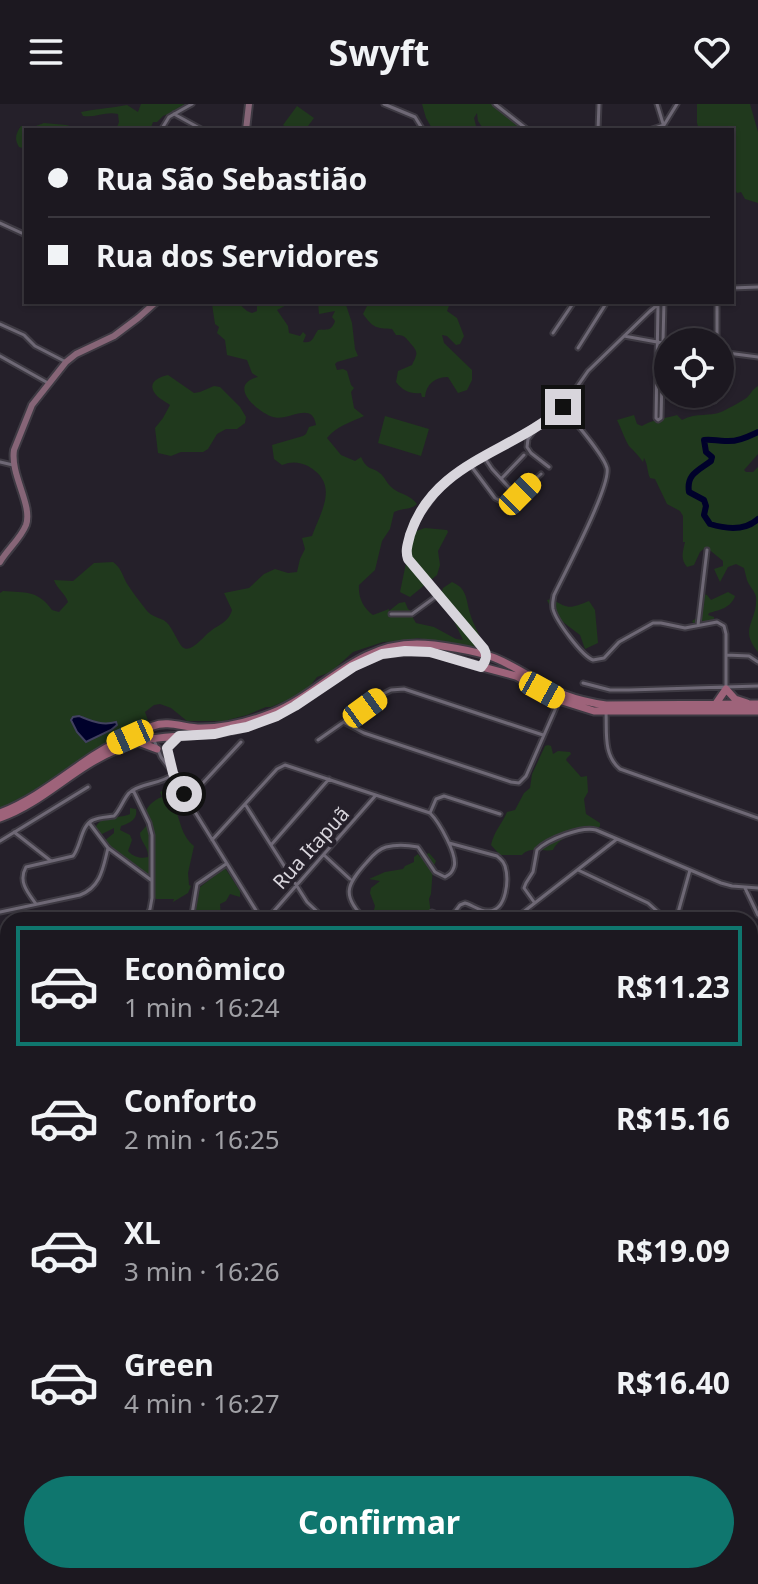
<!DOCTYPE html>
<html lang="pt">
<head>
<meta charset="utf-8">
<style>
  body { margin:0; font-family:"Noto Sans",sans-serif; background:#252129; color:#f1f3f6; height:100vh; display:flex; flex-direction:column; font-size:30px; white-space:nowrap }
  * { box-sizing:border-box; margin:0 }
  p { font-size:26px; color:#a0a0a5 }
  .icon { flex:none; width:44px; height:44px; fill:none; stroke:currentColor; stroke-width:2; stroke-linecap:round; stroke-linejoin:round }
  .map { position:relative; flex:1; overflow:hidden }
  .side { position:absolute; left:0px; top:808px; width:758px; height:672px; display:flex; flex-direction:column; background:#1c1820; border-radius:24px 24px 0 0; box-shadow:0 2px 6px #0004,0 0 0 2px #3a373e }
  .side>* { flex:none }
  .hud { position:absolute; left:24px; top:24px; width:710px; height:176px; border-radius:0px; box-shadow:0 2px 6px #0004,0 0 0 2px #3a373e; display:grid; align-content:center; height:176px; padding:0 24px; background:#1c1820 }
  .tools { position:absolute; left:654px; top:224px; display:grid; gap:16px }
  .tools a { display:grid; place-items:center; width:80px; height:80px; border-radius:50%; background:#1c1820; box-shadow:0 2px 6px #0004,0 0 0 2px #3a373e; font-size:40px }
  .end { position:absolute; width:36px; height:36px; margin:-18px; border:10px solid #d8d5dc; background:#111; box-shadow:0 0 0 4px #111 }
  .from { border-radius:50% }
  .car { position:absolute; width:24px; height:48px; margin:-24px -12px; border-radius:10px; box-shadow:0 0 6px 2px #0007; background:linear-gradient(#f5c518 24%,#345 0 40%,#f5c518 0 76%,#345 0 86%,#f5c518 0) }
  .hud b { display:flex; align-items:center; gap:28px; height:76px; font-size:30px }
  .hud b+b { border-top:2px solid #3a373e }
  .hud i { width:20px; height:20px; background:#f1f3f6 }
  ul { padding:14px 0 0; list-style:none }
  li { display:flex; align-items:center; gap:24px; height:120px; margin:0 16px 12px; padding:0 8px; border:4px solid transparent; border-radius:0px }
  li div { flex:1 }
  li b { display:block; font-size:30px }
  li em { font-style:normal; font-weight:700 }
  li.on { border-color:#0f766e }
  li>.icon { width:72px; height:72px; stroke-width:1.5 }
  .primary-button { display:flex; gap:16px; margin-top:auto; padding:16px 24px }
  .primary-button a { flex:1; height:92px; border-radius:48px; background:#0f766e; color:#fff; font-size:32px; font-weight:700; line-height:92px; text-align:center }
  header { display:flex; justify-content:space-between; align-items:center; height:104px; padding:0 24px; background:#1c1820; font-size:36px; font-weight:700 }
  .map>svg:first-child { display:block }
  .industrial { fill:#372421 }
  .green { fill:#20391d }
  .water { fill:#00012b; stroke:#414160; stroke-width:2 }
  .lines { fill:none; stroke-linecap:round; stroke-linejoin:round }
  .stream { stroke:#414160; stroke-width:2 }
  .river { stroke:#00012b; stroke-width:6 }
  .minor-casing { stroke:#3e3a43; stroke-width:7 }
  .secondary-casing { stroke:#3e3a43; stroke-width:10 }
  .primary-casing { stroke:#3e3a43; stroke-width:11 }
  .motorway-casing { stroke:#3e3a43; stroke-width:13 }
  .minor { stroke:#6e6875; stroke-width:3 }
  .secondary { stroke:#866577; stroke-width:6 }
  .primary { stroke:#9e637a; stroke-width:7 }
  .motorway { stroke:#be5f7d; stroke-width:9 }
  .route { stroke:#d8d5dc; stroke-width:10 }
  .labels { text-anchor:middle; stroke-width:8; stroke-linejoin:round; paint-order:stroke }
  .street-label { font-size:20px; fill:#d8d5dc; stroke:#25202a }
</style>
</head>
<body>
<header><svg class="icon" aria-label="menu" viewBox="0 0 24 24"><path d="M4 6h16M4 12h16M4 18h16"/></svg>Swyft<svg class="icon" aria-label="heart" viewBox="0 0 24 24"><path d="M12 20l-8-8c-3-5 5-10 8-4 3-6 11-1 8 4z"/></svg></header>
<div class="map">
<svg width="758" height="1480" viewBox="0 0 758 1480">
  <rect width="100%" height="100%" fill="#25202a"/>
  <path class="industrial" d="M751 1219 758 1223V1344L750 1356Z"/>
  <path class="green" d="M141 0H184L182 4 163 12 157 18H153L150 26H116L119 18 118 10C106 7 95 14 83 12L81 8C96 5 111 4 127 1L138 8Z
    M422 0H494L502 8 533 26H484L478 17 477 9 474 14 477 26H433L426 14Z
    M697 0H750L758 28V99L745 95 741 88 737 89 732 79V26H699L697 19Z
    M297 2 314 14 305 26H290L283 21Z
    M44 19 66 21 85 26H26V45L19 43C14 35 16 29 21 22H36Z
    M213 198H237L247 207 252 209 257 207V198H292L277 206 288 222 289 229 300 232 303 228 306 231 303 238C313 240 313 233 318 226 327 225 331 228 335 217L332 213 335 207 319 210 318 198H345L352 219 355 245 358 252 337 258 335 260 337 266 343 265 347 267 351 281 354 284 351 288 354 304 364 312C351 318 337 322 327 334L341 351 355 357 361 353C368 368 372 362 381 370 386 375 388 382 395 386 403 391 410 391 417 400 411 406 402 404 394 408L390 425 382 437 375 466 359 481C358 493 363 504 373 511L389 505V507L399 499 405 498 408 505 414 509 413 514 416 519 434 523 456 535 463 536 441 490 443 484 452 478C466 484 466 493 469 506 471 515 476 524 480 533L478 537 480 539 473 545H467L418 534 403 537 383 538 353 548 331 568 317 573 310 582 299 591 271 603H266L247 611 224 617H187L171 604 160 600 154 601 145 608 150 622 99 645 47 679 0 705V489L3 487C26 489 38 486 52 506L59 508 68 498C65 489 57 485 54 476L73 477 94 459 113 458C121 464 122 470 126 478 130 485 143 502 148 508 155 515 163 513 169 521 183 542 181 557 206 531 216 521 228 520 232 506L224 489 249 484 264 470 275 465 288 469 297 468 300 455 305 445 302 434 312 432C321 407 340 380 308 362 299 358 292 357 282 361L274 355 272 341 303 332 306 330 309 323 316 321C312 296 288 318 273 313 256 307 227 281 258 273L252 269 247 256 227 251 225 236 217 229 219 223 215 220 212 200Z
    M369 198H452L453 200 449 202 447 207 457 214 464 232 460 240 456 241 447 232 442 231 444 239 472 266V276L467 286 458 289 448 273C435 273 426 280 425 293H422L421 289C410 290 403 287 396 278L398 267 412 261C418 249 418 248 411 240 405 233 405 231 396 231L392 225C376 224 373 224 363 210Z
    M168 271 194 289 200 288 214 282 220 283 240 303 246 313 245 319 237 325H226L217 330 208 345 203 348H181L171 352 158 349 155 324 163 314 170 301C165 297 157 294 154 288 148 278 159 273 168 271Z
    M758 282V350L744 366 746 368H753L758 363V548C738 524 758 518 756 493 755 487 749 482 747 476 746 472 745 468 744 464L736 460 728 463 720 478 714 465 723 462V457L706 443 700 448 694 461 687 463C680 455 683 447 685 438H683V412L680 407 667 400 655 375 650 374C647 367 648 361 644 354L643 358C639 352 634 347 629 342 625 336 621 324 617 316L634 311 637 320 642 322C649 317 666 314 677 311L682 316C697 308 709 313 721 308 726 306 740 298 745 295 751 291 751 286 758 282Z
    M385 312 429 325 421 352 378 339Z
    M425 424 447 426 448 428 438 447 440 461 437 471 410 493 400 488 412 430 416 427Z
    M728 488 735 492C731 504 719 506 709 509L708 511 714 513V515L695 522 692 517 698 513 704 490 707 491 711 496Z
    M552 495C569 506 571 504 589 497L595 506 598 539 585 545 580 531 555 512 547 496Z
    M548 641 551 642 553 650 558 647 570 648 571 650 567 654 566 656 581 673 587 672 588 688 584 695 586 710 600 719V722L597 726C581 728 560 731 553 746 543 748 530 742 522 751H500L491 741C494 727 502 720 507 708L515 706 524 689 530 684 532 670 545 642Z
    M174 680 179 688 166 696 170 697C182 712 178 729 194 742L188 769 189 781 191 782 188 789 173 798 174 795H156L153 790 154 773 145 770 103 741 104 737 114 729V724L102 730 97 729 95 724C103 709 117 716 130 710V704L136 705C138 715 130 719 121 722L120 726 130 731 132 736 128 747C133 753 141 755 148 753 149 743 140 738 140 729L147 721C140 708 151 697 162 693L160 688Z
    M429 749 436 757 433 763 431 790 429 795 431 810 437 812 436 816H399C393 810 391 813 385 816 381 817 375 816 371 816L375 802 370 789 371 784 380 777 369 775 385 768 403 765 405 762 414 758V753L418 750 420 753Z
    M225 764 240 787V793L230 790 226 797 220 800 221 812 219 815 208 809 200 816H194L200 783Z
    M8 1023V1062L0 1065V1026Z
    M8 1090V1134L0 1131V1103Z
    M755 1357H758V1401L750 1400V1385L753 1381 750 1378V1361Z
    M0 1460 8 1462V1472H28L27 1480H0Z"/>
  <path class="water" d="M79 612C92 617 102 622 116 618L117 621 111 626 86 638 77 628 71 616 73 613Z"/>
  <g class="lines">
    <path class="stream" d="M750 1445 758 1442
      M668 1480 680 1472"/>
    <path class="river" d="M758 328C747 333 737 338 725 337 717 337 712 335 704 336L706 348 712 353 711 357C699 366 686 370 689 388L704 396 706 402 704 411 710 420C726 425 745 427 758 415"/>
    <g class="minor-casing">
      <path id="minor" d="M384 0 415 13 423 26
        M495 0 528 26
        M657 0 665 26
        M174 10 203 26
        M161 26 169 13 192 0
        M598 26 599 0
        M649 26 664 21 677 0
        M0 119 26 131
        M732 184 758 183
        M658 202 656 314 658 316 661 314 664 198
        M0 220 24 231 35 242 66 258
        M553 229 574 198
        M624 232 668 240
        M717 238V198
        M578 244 607 198
        M720 248 758 253
        M0 252 48 279
        M714 297V290
        M563 303C573 317 603 349 607 364 611 382 564 470 554 491 553 497 552 499 553 505 556 517 582 552 593 556L604 554 619 538 653 519H661L685 524 717 518 724 522 726 530V585
        M536 324 528 335 527 343 531 349 549 363
        M484 353 492 365 517 392 541 370
        M0 358 13 361
        M471 362 495 394 516 405
        M501 375 524 351
        M391 510H412L438 491
        M698 521 707 446
        M485 547 407 452V441L415 418 446 376 455 369 493 348 556 309 563 303 588 267 650 207 661 198
        M726 551 749 552 758 558
        M583 579 610 586H629L758 582
        M606 608C607 628 603 651 620 665L758 714
        M345 619 364 629 511 678 519 679 526 672 558 599
        M153 634 161 653 173 669
        M167 634C167 649 171 665 177 679L262 816
        M318 636 385 589 391 586 404 585 543 631
        M133 686 149 719 152 731V794L150 805 145 816
        M187 696 241 638
        M245 700 307 798 326 816
        M430 709 436 695 444 692 500 710
        M90 720 108 744 151 776
        M14 728 51 757
        M212 736 277 665 285 661 430 709
        M0 737 88 683
        M271 741 329 675
        M324 751 350 775
        M578 766 648 799 667 816
        M745 784 758 811
        M534 798 524 784 526 779 533 768 537 746C548 735 582 722 596 726L721 779 732 782 758 784
        M36 800C27 788 18 777 26 763L73 752C81 742 81 721 93 716 99 713 108 713 114 712 120 706 123 696 129 689 141 678 161 681 173 670
        M0 808 80 791C101 783 103 764 108 744
        M521 810 542 816
        M191 816 197 780 226 760
        M266 816 376 691
        M366 816C341 792 346 781 367 758 372 752 378 745 386 743 397 740 408 741 418 743L435 768 445 773C450 770 452 769 454 763 458 751 439 718 430 709
        M425 816 426 812 432 808 444 813H451L460 801 465 799C473 801 480 808 489 807 507 806 509 775 505 762 503 756 501 756 497 752L449 739
        M513 816 617 735
        M676 816 690 766
        M0 855 8 853
        M750 879 755 898
        M0 891 8 889
        M750 908 755 898
        M0 939 8 937
        M750 980 758 979
        M0 983 8 979
        M750 1018 758 1015
        M0 1022 8 1018
        M750 1063 758 1059
        M0 1165 5 1162 8 1157
        M0 1205 8 1203
        M0 1252 8 1251
        M0 1342 8 1354
        M8 1396 6 1404 8 1410
        M380 1477 387 1480
        M82 1480 92 1472
        M183 1480 184 1472
        M195 1480 197 1472
        M417 1480 427 1472"/>
    </g>
    <g class="secondary-casing">
      <path id="secondary" d="M246 26 249 0
        M0 458C7 446 21 434 26 421 33 401 10 371 14 346L32 301 66 258 76 250 114 232 138 214 156 198
        M0 1450 8 1453
        M49 1472 60 1480
        M58 1472 71 1480"/>
    </g>
    <g class="primary-casing">
      <path id="primary" d="M362 558 382 550 396 548 422 547 437 549 475 561 516 572 559 596 594 607H758
        M715 601 726 585 735 595 747 599
        M141 639 157 645
        M0 709C34 696 63 672 93 652 111 640 133 630 153 622 168 616 185 624 201 624 225 624 249 618 272 609 324 588 355 540 417 540 436 540 478 547 495 554 519 564 540 580 565 591 578 596 592 599 606 601L758 600
        M0 714C43 699 74 663 116 646 127 642 140 636 151 635 185 630 221 632 254 620"/>
    </g>
    <g class="motorway-casing">
      <path id="motorway" d="M750 1157 758 1142
        M750 1206 756 1210
        M588 1480 593 1472"/>
    </g>
    <use href="#minor" class="minor"/>
    <use href="#secondary" class="secondary"/>
    <use href="#primary" class="primary"/>
    <use href="#motorway" class="motorway"/>
  </g>
  <g class="lines">
    <path class="route" d="M184 690 173 669 167 644 179 632 215 630 231 626 247 623 277 612 295 602 353 563 382 550 405 547 430 548 481 563C486 557 488 552 484 545L408 455C405 446 408 440 410 431 434 357 512 349 563 303"/>
  </g>
  <g class="labels">
    <g class="street-label">
      <text transform="translate(311 744) rotate(-48)" y="7">Rua Itapuã</text>
    </g>
  </g>
</svg>
<div class="tools">
<a><svg class="icon" aria-label="locate" viewBox="0 0 24 24"><circle cx="12" cy="12" r="6"/><path d="M12 2v4M12 18v4M2 12h4M18 12h4"/></svg></a>
</div>
<i class="end from" style="left:184px;top:690px"></i>
<i class="end" style="left:563px;top:303px"></i>
<i class="car" style="left:520px;top:390px;rotate:45deg"></i>
<i class="car" style="left:542px;top:586px;rotate:119deg"></i>
<i class="car" style="left:365px;top:604px;rotate:54deg"></i>
<i class="car" style="left:130px;top:633px;rotate:246deg"></i>
<div class="hud">
<b><i class="from"></i>Rua São Sebastião</b>
<b><i></i>Rua dos Servidores</b>
</div>
<section class="side">
<ul>
<li class="on"><svg class="icon" aria-label="car" viewBox="0 0 24 24"><path d="M5 17H2v-5l4-1 3-4h7l3 4 3 1v5h-3M9 17h6M6 11h13"/><circle cx="7" cy="17" r="2"/><circle cx="17" cy="17" r="2"/></svg><div><b>Econômico</b><p>1 min · 16:24</p></div><em>R$11.23</em></li>
<li><svg class="icon" aria-label="car" viewBox="0 0 24 24"><path d="M5 17H2v-5l4-1 3-4h7l3 4 3 1v5h-3M9 17h6M6 11h13"/><circle cx="7" cy="17" r="2"/><circle cx="17" cy="17" r="2"/></svg><div><b>Conforto</b><p>2 min · 16:25</p></div><em>R$15.16</em></li>
<li><svg class="icon" aria-label="car" viewBox="0 0 24 24"><path d="M5 17H2v-5l4-1 3-4h7l3 4 3 1v5h-3M9 17h6M6 11h13"/><circle cx="7" cy="17" r="2"/><circle cx="17" cy="17" r="2"/></svg><div><b>XL</b><p>3 min · 16:26</p></div><em>R$19.09</em></li>
<li><svg class="icon" aria-label="car" viewBox="0 0 24 24"><path d="M5 17H2v-5l4-1 3-4h7l3 4 3 1v5h-3M9 17h6M6 11h13"/><circle cx="7" cy="17" r="2"/><circle cx="17" cy="17" r="2"/></svg><div><b>Green</b><p>4 min · 16:27</p></div><em>R$16.40</em></li>
</ul>
<div class="primary-button"><a>Confirmar</a></div>
</section>
</div>
</body>
</html>
